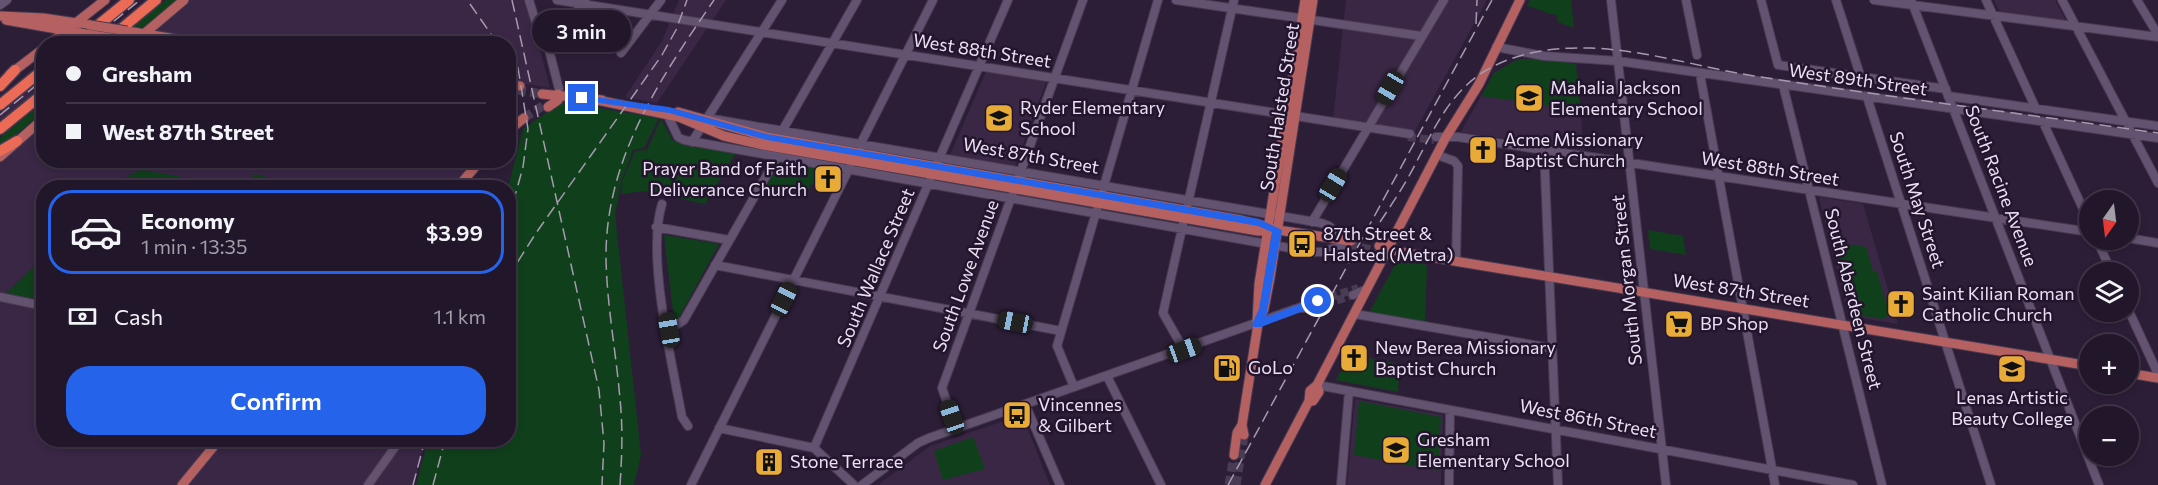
<!DOCTYPE html>
<html lang="en">
<head>
<meta charset="utf-8">
<style>
  body { margin:0; font-family:Commissioner,sans-serif; background:#2a1f32; color:#f1f3f6; height:100vh; display:flex; flex-direction:column; font-size:22px; white-space:nowrap }
  * { box-sizing:border-box; margin:0 }
  p { font-size:20px; color:#a29fa8 }
  .icon { flex:none; width:33px; height:33px; fill:none; stroke:currentColor; stroke-width:2; stroke-linecap:round; stroke-linejoin:round }
  .map { position:relative; flex:1; overflow:hidden }
  .side { position:absolute; left:36px; top:180px; width:480px; height:267px; display:flex; flex-direction:column; background:#22162a; border-radius:24px; box-shadow:0 3px 9px #0003,0 0 0 2px #3f3547 }
  .side>* { flex:none }
  .banner { position:absolute; left:36px; top:36px; width:480px; height:132px; border-radius:24px; box-shadow:0 3px 9px #0003,0 0 0 2px #3f3547; display:grid; align-content:center; height:132px; padding:0 30px; background:#22162a }
  .needle { width:39px; rotate:194deg }
  .buttons { position:absolute; left:2079px; top:190px; display:grid; gap:12px }
  .buttons a { display:grid; place-items:center; width:60px; height:60px; border-radius:50%; background:#22162a; box-shadow:0 3px 9px #0003,0 0 0 2px #3f3547; font-size:30px }
  .end { position:absolute; width:27px; height:27px; margin:-14px; border:8px solid #2563eb; background:#fff; box-shadow:0 0 0 3px #fff }
  .from { border-radius:50% }
  .bubble { position:absolute; height:42px; border-radius:21px; background:#22162a; box-shadow:0 3px 9px #0003,0 0 0 2px #3f3547; font-size:20px; font-weight:600; line-height:42px; text-align:center }
  .car { position:absolute; width:18px; height:36px; margin:-18px -9px; border-radius:8px; box-shadow:0 0 4px 2px #0007; background:linear-gradient(#222 24%,#8ab4d8 0 40%,#222 0 76%,#8ab4d8 0 86%,#222 0) }
  .banner b { display:flex; align-items:center; gap:21px; height:57px; font-size:22px }
  .banner b+b { border-top:2px solid #3f3547 }
  .banner i { width:15px; height:15px; background:#f1f3f6 }
  ul { padding:10px 0 0; list-style:none }
  li { display:flex; align-items:center; gap:18px; height:84px; margin:0 12px 9px; padding:0 18px; border:3px solid transparent; border-radius:24px }
  li div { flex:1 }
  li b { display:block; font-size:22px }
  li em { font-style:normal; font-weight:600 }
  li.on { border-color:#2563eb }
  li>.icon { width:54px; height:54px; stroke-width:1.5 }
  .pay { display:flex; align-items:center; gap:15px; height:66px; padding:0 30px; font-size:22px }
  .pay p { margin-inline-start:auto }
  .action { display:flex; gap:12px; margin-top:auto; padding:12px 30px }
  .action a { flex:1; height:69px; border-radius:24px; background:#2563eb; color:#fff; font-size:24px; font-weight:600; line-height:69px; text-align:center }
  .map>svg:first-child { display:block }
  .built { fill:#3a2746 }
  .green { fill:#10401b }
  .lines { fill:none; stroke-linecap:round; stroke-linejoin:round }
  .minor-tunnel { stroke:#493b54; stroke-width:8; stroke-dasharray:8 4; stroke-linecap:butt }
  .major-tunnel { stroke:#493b54; stroke-width:9; stroke-dasharray:9 4.5; stroke-linecap:butt }
  .minor-casing { stroke:#483b51; stroke-width:10 }
  .major-casing { stroke:#483b51; stroke-width:11 }
  .highway-casing { stroke:#483b51; stroke-width:13 }
  .minor { stroke:#645370; stroke-width:8 }
  .major { stroke:#b56161; stroke-width:9 }
  .highway { stroke:#eb6b57; stroke-width:10 }
  .rail { stroke:#a69aaf; stroke-width:1.5; stroke-dasharray:12 6; stroke-linecap:butt }
  .major-bridge-casing { stroke:#483b51; stroke-width:11; stroke-linecap:butt }
  .major-bridge { stroke:#b56161; stroke-width:9 }
  .route { fill:#2563eb }
  .labels { text-anchor:middle; stroke-width:5; stroke-linejoin:round; paint-order:stroke }
  .street-label { font-size:18px; fill:#eae0f2; stroke:#23152d }
  .poi-label { font-size:18px; fill:#eae0f2; stroke:#23152d; text-anchor:start }
</style>
</head>
<body>
<div class="map">
<svg width="2158" height="485" viewBox="0 0 2158 485">
  <rect width="100%" height="100%" fill="#2d1e38"/>
  <path class="built" d="M189 0H527L550 88 509 81 508 44H220L153 31Z
    M679 0H726L657 103 625 97 662 41Z
    M1346 0H1487L1414 133 1333 120Z
    M1994 0H2055L2066 21 2000 12Z
    M1518 59 1576 64 1584 150 1461 132 1494 73Z
    M986 72 1046 82 1015 166 950 155Z
    M43 76V86L0 121V112Z
    M43 125 44 160 475 161 449 187H225L227 185 131 174 117 187 44 188 43 258 7 293 43 300 44 440H425L414 485H0V162Z
    M1819 197 1863 204 1898 324 1849 316Z
    M1355 399 1443 415 1441 485H1347Z
    M1022 415 1050 485H878L930 446Z"/>
  <path class="green" d="M166 0H177L148 27H132Z
    M1530 0H1571L1574 28 1558 22 1557 15 1546 13 1544 11 1527 6Z
    M1518 59H1548L1576 64 1580 110 1481 96 1494 73Z
    M43 102V112L0 148V138Z
    M562 102 659 118 644 148 633 150 622 179 615 214 641 455 634 485H416L428 440H508V188L523 129Z
    M661 119 673 141 736 153 705 204 645 191 621 194 623 179 635 151 647 150Z
    M781 160 827 168 818 184H811L806 195 765 188Z
    M143 170 228 185 225 188 117 187 131 174Z
    M255 174 285 181 286 186 242 187Z
    M1648 230 1683 236 1686 255 1650 249Z
    M664 235 719 244 677 321 674 320Z
    M1832 241 1866 247 1873 271 1877 272 1890 315 1882 319 1851 314Z
    M43 258V300L6 293Z
    M1397 261 1427 265 1425 323 1369 313Z
    M1369 358 1400 364 1398 392 1336 380 1344 365 1368 368Z
    M1359 401 1441 417 1438 471 1354 455Z
    M973 437 985 469 943 480 934 451Z"/>
  <g class="lines">
    <path class="minor-tunnel" d="M1408 137 1434 140
      M1318 301 1358 288
      M1314 308 1353 295"/>
    <path class="major-tunnel" d="M517 90 542 94
      M524 118 547 103
      M1348 245 1376 251
      M1229 485 1234 455
      M1236 485 1244 435"/>
    <g class="minor-casing">
      <path id="minor" d="M529 0 542 43 548 46 559 89 558 94
        M557 0 1410 134
        M1176 0 1421 36
        M1611 0 1666 485
        M1686 0 1697 55
        M1761 0 1778 65 1946 89
        M1836 0 1861 78
        M1874 0 2158 37
        M1911 0 2099 485
        M1986 0 2036 109
        M2062 0 2158 183
        M2137 0 2158 35
        M0 5 7 0
        M548 46 585 1
        M1496 47 1544 56 1618 61 2158 138
        M621 53 661 0
        M1700 74 1775 485
        M1783 85 1882 485
        M1948 96 2158 126
        M1867 97 1991 485
        M667 114 678 137 684 140 1312 252H1323L1343 245
        M713 119 1321 223 1329 226 1345 240
        M2043 122 2090 224
        M781 133 857 0
        M1436 137H1458L2090 232
        M692 142 782 0
        M860 145 933 0
        M1544 150 1558 485
        M1437 155 1454 161 1458 166 1456 261
        M938 161 1008 0
        M1103 189 1158 0
        M1188 203 1234 0
        M662 204C646 255 672 362 682 417L688 426
        M1312 222 1444 0
        M1183 224 1163 313 1184 350
        M656 227 729 240
        M2128 238 2158 243
        M2097 240 2112 273
        M715 265 1061 331
        M1353 295 1367 289
        M0 297 44 306
        M1302 308H1314
        M2128 309 2158 374
        M1355 314 1551 348
        M669 330 684 320 777 157
        M1107 376 1161 485
        M1317 385 1853 485
        M1074 387 1057 346 1097 209
        M1025 404 1060 485
        M719 428 814 448 854 485
        M956 428 942 388 1083 0
        M814 448 930 180
        M368 485 400 440
        M691 485 850 167
        M862 485 918 443 929 438 1318 301
        M1341 485 1349 391
        M1449 485 1450 410"/>
    </g>
    <g class="major-casing">
      <path id="major" d="M0 16 43 18 90 25
        M6 20 80 33
        M127 31 207 44
        M117 39 145 44
        M49 44 105 0
        M132 44 184 0
        M10 74 44 48
        M508 85 520 86
        M542 94 602 100
        M597 100 679 117 724 136 763 145 1258 231 1278 230 1351 241
        M548 107 558 100V94
        M678 112 767 137 1241 220 1273 228
        M508 131 524 118
        M0 157 44 118
        M457 188 481 160
        M1379 246 1400 252 2090 366
        M1257 322 1259 284 1305 0
        M2128 373 2158 378
        M1309 401H1313L1319 392 1317 385
        M1244 435 1242 425 1258 324 1264 309 1270 278 1313 0
        M1234 455 1237 433 1242 425
        M182 485 219 440
        M1265 485 1309 401 1310 391 1317 385 1446 137 1479 84 1520 0"/>
    </g>
    <g class="highway-casing">
      <path id="highway" d="M75 44 129 0
        M103 44 156 0
        M0 86 15 70
        M0 105 44 69
        M0 129 44 93
        M0 151 17 141"/>
    </g>
    <use href="#minor" class="minor"/>
    <use href="#major" class="major"/>
    <use href="#highway" class="highway"/>
    <path class="rail" d="M512 0 599 390 604 443 602 485
      M470 4 498 44
      M1476 24 1477 0
      M86 44 140 0
      M508 52 518 68 528 129 523 167 508 221
      M0 115 44 79
      M1380 222C1390 207 1400 192 1409 176 1430 138 1446 95 1485 71 1516 52 1554 47 1590 48 1646 50 1699 67 1754 76 1889 97 2024 114 2158 133
      M508 277 536 233 662 55 676 30 687 0
      M413 485 425 440
      M433 485 445 440
      M620 485C622 456 623 428 620 399 616 352 607 306 606 259 605 159 660 79 714 0
      M1228 485 1492 0"/>
    <g class="major-bridge-casing">
      <path id="major-bridge" d="M90 25 127 31
        M80 33 117 39"/>
    </g>
    <use href="#major-bridge" class="major-bridge"/>
  </g>
  <path class="route" d="M582 95 669 107 767 134 1259 219 1282 230 1266 317 1318 297 1323 301 1322 304 1261 327H1254L1252 324 1259 309 1272 232 1258 226 767 140 669 113 579 100 578 98Z"/>
  <defs>
    <g id="school-square" transform="scale(1.5)"><rect x="-9" y="-9" width="18" height="18" rx="4" fill="#e9ab38" stroke="#23152d"/><path d="M0-5L7-2L0 1L-7-2ZM-4 1L0 2.5L4 1V4Q0 6-4 4Z" fill="#111"/></g>
    <g id="church-square" transform="scale(1.5)"><rect x="-9" y="-9" width="18" height="18" rx="4" fill="#e9ab38" stroke="#23152d"/><path d="M-1.2-6h2.4v3.5h3.3v2.4h-3.3V6h-2.4V-.1h-3.3v-2.4h3.3Z" fill="#111"/></g>
    <g id="bus-square" transform="scale(1.5)"><rect x="-9" y="-9" width="18" height="18" rx="4" fill="#e9ab38" stroke="#23152d"/><path d="M-5-6H5V4H4V6H2V4H-2V6H-4V4H-5ZM-3.5-4V0h7V-4ZM-3.5 1.2v1.5H-2V1.2ZM2 1.2v1.5H3.5V1.2Z" fill="#111"/></g>
    <g id="supermarket-square" transform="scale(1.5)"><rect x="-9" y="-9" width="18" height="18" rx="4" fill="#e9ab38" stroke="#23152d"/><path d="M-6-5.5h2.5l.6 2H6L4.5 2H-2.5L-4.4-4H-6ZM-1.5 3.2a1.3 1.3 0 1 0 .1 0ZM3 3.2a1.3 1.3 0 1 0 .1 0Z" fill="#111"/></g>
    <g id="fuel-square" transform="scale(1.5)"><rect x="-9" y="-9" width="18" height="18" rx="4" fill="#e9ab38" stroke="#23152d"/><path d="M-5.5-6h7V0h2V4h1.3V-2.5L3-4.5l.8-.8L6-3V5H2.5V1h-1V6h-7ZM-4.2-4.7v3.2H.2V-4.7Z" fill="#111"/></g>
    <g id="building-square" transform="scale(1.5)"><rect x="-9" y="-9" width="18" height="18" rx="4" fill="#e9ab38" stroke="#23152d"/><path d="M-4-6H4V6H1V3H-1V6H-4ZM-2.5-4.3h1.7v1.8h-1.7ZM.8-4.3h1.7v1.8H.8ZM-2.5-1h1.7V.8h-1.7ZM.8-1h1.7V.8H.8Z" fill="#111"/></g>
  </defs>
  <g fill-rule="evenodd">
    <use href="#school-square" x="1529" y="98"/>
    <use href="#school-square" x="999" y="118"/>
    <use href="#church-square" x="1483" y="150"/>
    <use href="#church-square" x="828" y="179"/>
    <use href="#bus-square" x="1302" y="244"/>
    <use href="#church-square" x="1901" y="304"/>
    <use href="#supermarket-square" x="1679" y="324"/>
    <use href="#church-square" x="1354" y="358"/>
    <use href="#fuel-square" x="1227" y="368"/>
    <use href="#school-square" x="2012" y="369"/>
    <use href="#bus-square" x="1017" y="415"/>
    <use href="#school-square" x="1396" y="450"/>
    <use href="#building-square" x="769" y="462"/>
  </g>
  <g class="labels">
    <g class="street-label">
      <text transform="translate(982 51) rotate(9)" y="6">West 88th Street</text>
      <text transform="translate(1858 80) rotate(8)" y="6">West 89th Street</text>
      <text transform="translate(1280 107) rotate(-81)" y="6">South Halsted Street</text>
      <text transform="translate(1031 156) rotate(10)" y="6">West 87th Street</text>
      <text transform="translate(1770 169) rotate(9)" y="6">West 88th Street</text>
      <text transform="translate(2001 186) rotate(69)" y="6">South Racine Avenue</text>
      <text transform="translate(1917 200) rotate(72)" y="6">South May Street</text>
      <text transform="translate(876 268) rotate(-67)" y="6">South Wallace Street</text>
      <text transform="translate(966 276) rotate(-70)" y="6">South Lowe Avenue</text>
      <text transform="translate(1627 280) rotate(-96)" y="6">South Morgan Street</text>
      <text transform="translate(1741 291) rotate(9)" y="6">West 87th Street</text>
      <text transform="translate(1853 299) rotate(76)" y="6">South Aberdeen Street</text>
      <text transform="translate(1588 419) rotate(11)" y="6">West 86th Street</text>
    </g>
    <g class="poi-label">
      <text x="1550" y="94">Mahalia Jackson<tspan x="1550" dy="21">Elementary School</tspan></text>
      <text x="1020" y="114">Ryder Elementary<tspan x="1020" dy="21">School</tspan></text>
      <text x="1504" y="146">Acme Missionary<tspan x="1504" dy="21">Baptist Church</tspan></text>
      <text x="807" y="175" text-anchor="end">Prayer Band of Faith<tspan x="807" dy="21">Deliverance Church</tspan></text>
      <text x="1323" y="240">87th Street &amp;<tspan x="1323" dy="21">Halsted (Metra)</tspan></text>
      <text x="1922" y="300">Saint Kilian Roman<tspan x="1922" dy="21">Catholic Church</tspan></text>
      <text x="1700" y="330">BP Shop</text>
      <text x="1375" y="354">New Berea Missionary<tspan x="1375" dy="21">Baptist Church</tspan></text>
      <text x="1248" y="374">GoLo</text>
      <text x="2012" y="404" text-anchor="middle">Lenas Artistic<tspan x="2012" dy="21">Beauty College</tspan></text>
      <text x="1038" y="411">Vincennes<tspan x="1038" dy="21">&amp; Gilbert</tspan></text>
      <text x="1417" y="446">Gresham<tspan x="1417" dy="21">Elementary School</tspan></text>
      <text x="790" y="468">Stone Terrace</text>
    </g>
  </g>
</svg>
<div class="buttons">
<a><svg class="needle" viewBox="-14 -14 28 28"><path d="M0-13l5 13h-10z" fill="#e53935"/><path d="M0 13l5-13h-10z" fill="#a29fa8"/></svg></a>
<a><svg class="icon" aria-label="layers" viewBox="0 0 24 24"><path d="M12 4l9 5-9 5-9-5zM3 14l9 5 9-5"/></svg></a>
<a>+</a>
<a>−</a>
</div>
<i class="end from" style="left:1318px;top:301px"></i>
<i class="end" style="left:582px;top:98px"></i>
<div class="bubble" style="left:532px;top:10px;width:99px">3 min</div>
<i class="car" style="left:1390px;top:88px;rotate:210deg"></i>
<i class="car" style="left:1333px;top:185px;rotate:31deg"></i>
<i class="car" style="left:784px;top:299px;rotate:26deg"></i>
<i class="car" style="left:1015px;top:322px;rotate:281deg"></i>
<i class="car" style="left:669px;top:330px;rotate:350deg"></i>
<i class="car" style="left:1184px;top:350px;rotate:70deg"></i>
<i class="car" style="left:952px;top:417px;rotate:341deg"></i>
<div class="banner">
<b><i class="from"></i>Gresham</b>
<b><i></i>West 87th Street</b>
</div>
<section class="side">
<ul>
<li class="on"><svg class="icon" aria-label="car" viewBox="0 0 24 24"><path d="M5 17H2v-5l4-1 3-4h7l3 4 3 1v5h-3M9 17h6M6 11h13"/><circle cx="7" cy="17" r="2"/><circle cx="17" cy="17" r="2"/></svg><div><b>Economy</b><p>1 min · 13:35</p></div><em>$3.99</em></li>
</ul>
<div class="pay"><svg class="icon" aria-label="cash" viewBox="0 0 24 24"><path d="M3 7h18v10H3z"/><circle cx="12" cy="12" r="2"/></svg>Cash<p>1.1 km</p></div>
<div class="action"><a>Confirm</a></div>
</section>
</div>
</body>
</html>
